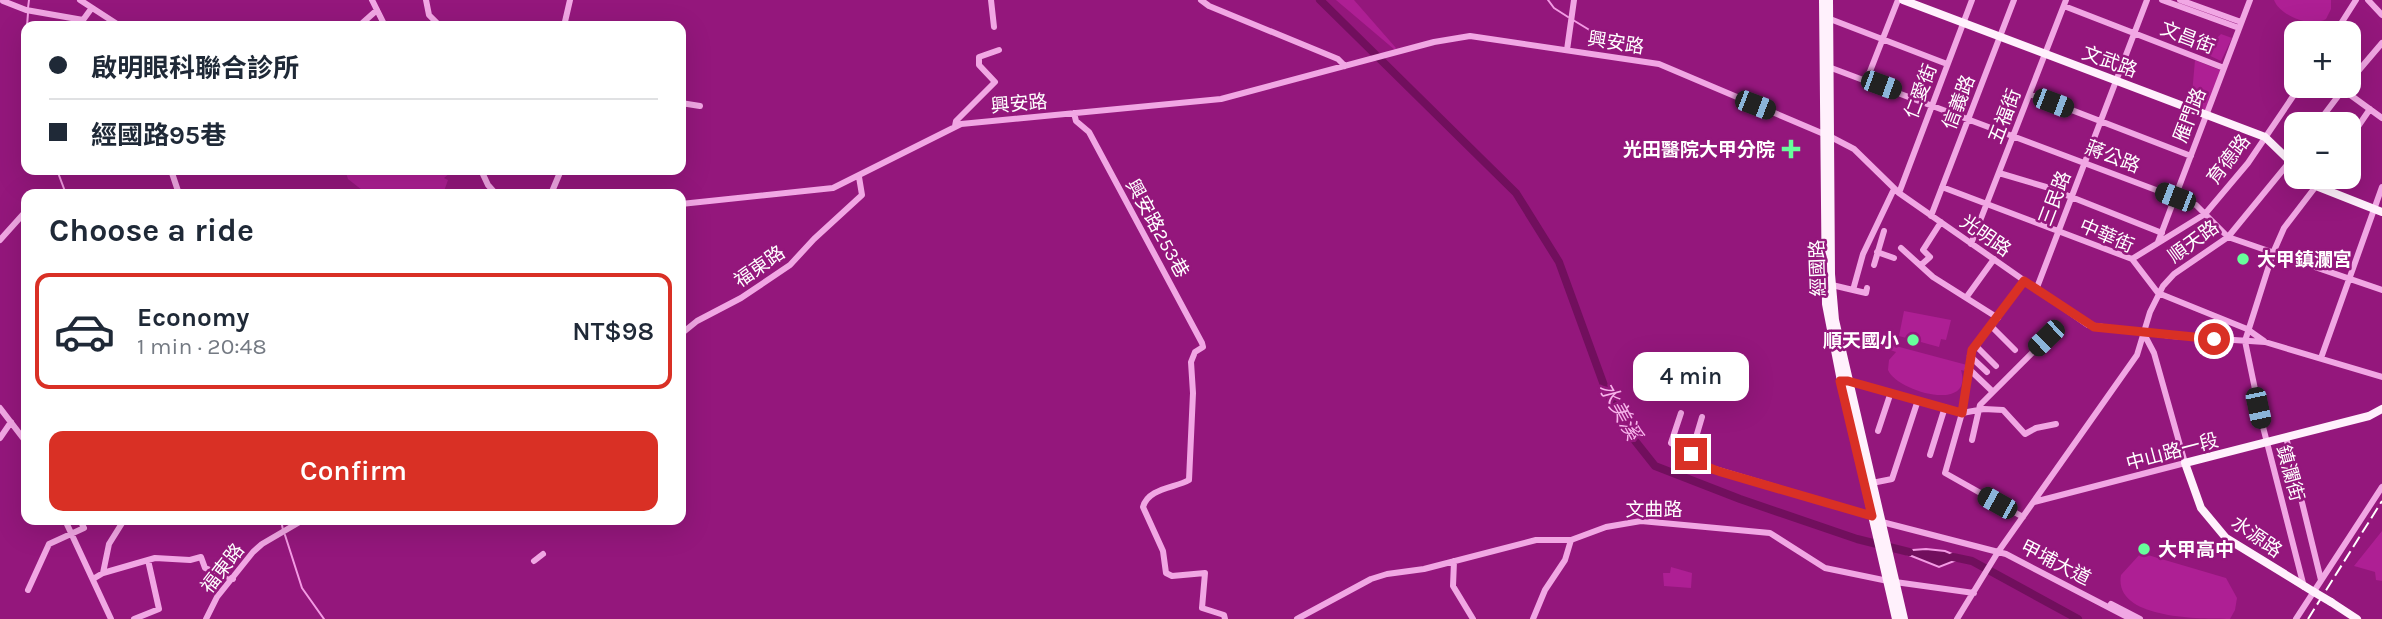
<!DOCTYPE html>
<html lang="en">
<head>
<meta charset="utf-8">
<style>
  body { margin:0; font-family:Karla,"Noto Sans TC",sans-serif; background:#f6f6f7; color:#1f2937; height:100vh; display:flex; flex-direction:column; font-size:26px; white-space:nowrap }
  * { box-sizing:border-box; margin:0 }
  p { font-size:23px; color:#747a83 }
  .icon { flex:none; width:38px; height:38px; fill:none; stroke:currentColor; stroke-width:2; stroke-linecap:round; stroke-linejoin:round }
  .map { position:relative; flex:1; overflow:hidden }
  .sheet { position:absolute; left:21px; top:189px; width:665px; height:336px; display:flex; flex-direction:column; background:#fff; border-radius:14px; box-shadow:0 7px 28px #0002 }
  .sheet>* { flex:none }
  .guide { position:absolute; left:21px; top:21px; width:665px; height:154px; border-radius:14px; box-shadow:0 7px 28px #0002; display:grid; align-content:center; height:154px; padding:0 28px; background:#fff }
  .buttons { position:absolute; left:2284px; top:21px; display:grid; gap:14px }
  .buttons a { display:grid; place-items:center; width:77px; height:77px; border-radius:14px; background:#fff; box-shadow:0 7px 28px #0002; font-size:35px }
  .end { position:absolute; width:32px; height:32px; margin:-16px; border:9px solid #d93025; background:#fff; box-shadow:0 0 0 4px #fff }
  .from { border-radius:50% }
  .bubble { position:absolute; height:49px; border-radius:14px; background:#fff; box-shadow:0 7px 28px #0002; font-size:23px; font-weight:600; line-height:49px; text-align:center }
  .car { position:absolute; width:21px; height:42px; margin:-21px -10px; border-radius:9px; box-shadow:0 0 5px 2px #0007; background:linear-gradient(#222 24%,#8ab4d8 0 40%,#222 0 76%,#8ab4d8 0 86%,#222 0) }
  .guide b { display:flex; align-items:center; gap:24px; height:66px; font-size:26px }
  .guide b+b { border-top:2px solid #e0e1e3 }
  .guide i { width:18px; height:18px; background:#1f2937 }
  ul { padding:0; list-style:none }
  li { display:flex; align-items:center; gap:21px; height:116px; margin:0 14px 10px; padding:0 14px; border:4px solid transparent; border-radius:14px }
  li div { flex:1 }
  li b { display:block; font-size:26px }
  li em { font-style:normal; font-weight:600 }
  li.on { border-color:#d93025 }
  li>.icon { width:63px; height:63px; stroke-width:1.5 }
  h2 { padding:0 28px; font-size:32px; line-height:84px }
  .action { display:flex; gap:14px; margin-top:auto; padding:14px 28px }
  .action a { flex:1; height:80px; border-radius:14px; background:#d93025; color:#fff; font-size:28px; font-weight:600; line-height:80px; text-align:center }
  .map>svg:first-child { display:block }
  .green { fill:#ae1f94 }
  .water { fill:#710f5d; stroke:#f39ae4; stroke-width:2 }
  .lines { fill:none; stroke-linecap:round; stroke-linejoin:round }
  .stream { stroke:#f39ae4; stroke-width:2 }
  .river { stroke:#710f5d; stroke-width:8 }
  .minor { stroke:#f1a7e4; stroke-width:6 }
  .major { stroke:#fff1fc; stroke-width:8 }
  .rail { stroke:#fff; stroke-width:2; stroke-dasharray:12 5; stroke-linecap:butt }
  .major-bridge { stroke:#fff1fc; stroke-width:8 }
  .route { stroke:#d93025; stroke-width:9 }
  .poi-dot { fill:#67ff9b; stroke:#94177c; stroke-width:2.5 }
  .labels { text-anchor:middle; stroke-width:5; stroke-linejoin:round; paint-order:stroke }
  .street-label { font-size:19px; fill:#fff; stroke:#94177c }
  .poi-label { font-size:19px; font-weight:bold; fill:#fff; stroke:#94177c; text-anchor:end }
  .water-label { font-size:21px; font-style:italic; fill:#f8b3ec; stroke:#94177c }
</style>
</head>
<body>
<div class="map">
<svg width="2382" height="619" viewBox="0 0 2382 619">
  <rect width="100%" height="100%" fill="#94177c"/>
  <path class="green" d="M1336 0H1354L1396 48 1395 50Z
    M2274 0H2331V9L2326 19C2311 28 2280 16 2274 0Z
    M2202 33 2217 38 2221 34 2232 38 2221 61 2185 44Z
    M2195 60 2222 71 2207 111 2191 106Z
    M345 170H448L450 173 444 178 448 180 443 194H367L348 179Z
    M1904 311 1951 320 1946 340 1941 339 1939 347 1899 336Z
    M1892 345 1967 365 1965 371 1961 370C1974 414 1896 391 1888 370L1889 360 1896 352 1890 350Z
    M2382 531V581L2376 580 2375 572 2354 566Z
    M2141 553 2226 578 2237 598 2235 610 2230 619C2198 619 2113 619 2121 575Z
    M1671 567 1692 573 1691 588 1664 586 1663 573H1670Z"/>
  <path class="water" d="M1926 549 1945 551 1962 558 1939 567 1899 551Z"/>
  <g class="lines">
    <path class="stream" d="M1548 0 1554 8 1568 17
      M28 8 29 0
      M1573 20 1606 40 1612 39
      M27 26 28 13
      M26 37 22 56 26 87
      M57 170 66 194
      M281 520 283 530
      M285 535 302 588 324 619"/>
    <path class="river" d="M1320 0 1516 193 1559 262 1605 388 1628 432 1655 466 1740 499 1857 539 1909 552
      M1953 557 1972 561 2078 619"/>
    <path class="minor" d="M80 0 117 24 132 26
      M372 0 385 26
      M426 0 429 15 440 26
      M991 0 994 27
      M1201 0 1209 6 1338 59 1345 66
      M2162 0 2239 28
      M2180 0 2241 22
      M2368 0 2382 15
      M3 1 26 10 83 20 91 9
      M2064 6 2224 68
      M1830 19 1947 64
      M359 26 377 10
      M564 26 570 0
      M2335 33 2356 0
      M1567 50 1574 0
      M1826 66 2196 205 2228 237 2382 290
      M1867 79 1898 0
      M2348 83 2382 43
      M2338 86 2382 118
      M2030 94 2191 156
      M681 103 700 106
      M1074 113 1076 121 1089 132 1202 343 1203 347 1195 352 1191 362 1193 393 1189 480C1175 488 1148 488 1143 507L1163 551 1166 573 1172 576 1205 573 1202 608 1224 615 1225 619
      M2317 124 2345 87
      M955 126 956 121 995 82 979 65V57L999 50
      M2348 141 2370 109
      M171 170 179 194
      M481 170 488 185 496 194
      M1999 173 2046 187 2162 233
      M1942 187 2132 259 2158 293 2247 329 2264 341
      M1899 193 1972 0
      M551 194 561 170
      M681 204 833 188 961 124 1221 99 1434 42 1470 36 1659 64 1831 137 1854 149 1899 193 2088 325 2172 336 2265 342 2382 377
      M1931 216 2014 0
      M0 240 26 211
      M2158 242 2250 0
      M1971 244 2066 0
      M1901 248 1933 277 1998 318
      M1877 252 1894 258
      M2132 259 2205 214 2248 163 2300 86
      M1874 265 1884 231
      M1921 265 1930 257 1923 250 1941 222
      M1832 285 1853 290 1863 254 1894 189
      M1853 290 1866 293 1867 288
      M2036 290 2147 0
      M1968 295 1994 259
      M1991 326 2015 350
      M681 334 697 321 741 298 790 265 814 239 862 195 859 177
      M1976 346 1996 366
      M1970 356 1987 372
      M2321 358 2382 187
      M1968 368 1992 391
      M1846 381 1962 413 1984 409 2003 410 2025 434 2036 428 2056 424
      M0 408 26 442
      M1681 413 1671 443 1691 454
      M1702 417 1691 454 1692 458 1702 465 1872 516 1882 522 2006 554 2131 619
      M1878 431 1891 392
      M2286 437 2321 580
      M0 438 11 422
      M1972 440 1980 405 2046 339
      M1930 455 1945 407
      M1872 483 1892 479 1918 400
      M2034 502 2185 463 2154 353 2144 334
      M2023 517 1945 473 1962 413 1972 350 2024 281
      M65 520 111 619
      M534 561 543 554
      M1454 561 1453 586 1473 619
      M103 573 155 558 190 560 201 557 205 568 233 579
      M93 579 103 573 109 544 124 520
      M2304 587 2262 423 2245 341 2273 253 2284 228 2323 177
      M28 590 49 544 84 528 80 520
      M2111 604 2140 619
      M134 619 159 609 148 560
      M206 619 217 597 253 552 262 544 303 520
      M1297 619 1371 579 1387 574 1424 569 1536 540H1571L1606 527 1641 521 1770 533 1825 568 1888 581 1974 593
      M1533 619 1545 590 1565 560 1571 540
      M1957 619 1998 552 2137 355 2150 312 2163 286 2174 274 2228 237 2296 154
      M2296 619 2382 487"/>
    <path class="major" d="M1823 0 1826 304 1841 381 1896 619
      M1829 0 1831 274 1835 320 1904 619
      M1903 0 2265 137 2296 167
      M2306 177 2316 186 2382 212
      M2314 592 2226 538 2201 508 2185 463 2369 416 2382 409
      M2331 602 2357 619"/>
    <path class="rail" d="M2308 619 2382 501"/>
    <path class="major-bridge" d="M2314 592 2331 602"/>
  </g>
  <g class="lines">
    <path class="route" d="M1691 454C1695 465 1711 468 1721 472L1872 516 1840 381H1848L1962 413 1972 350 2024 281 2094 327 2214 339"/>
  </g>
  <g class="poi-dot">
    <path d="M1787.5 138.5h7v7h7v7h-7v7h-7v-7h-7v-7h7z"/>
    <circle cx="2243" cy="259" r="7"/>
    <circle cx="1913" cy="340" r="7"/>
    <circle cx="2144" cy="549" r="7"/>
  </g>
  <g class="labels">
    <g class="street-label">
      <text transform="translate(2188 37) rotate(21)" y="7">文昌街</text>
      <text transform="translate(1616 42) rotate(9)" y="7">興安路</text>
      <text transform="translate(2110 61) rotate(20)" y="7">文武路</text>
      <text transform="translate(1920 91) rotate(-69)" y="7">仁愛街</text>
      <text transform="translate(1958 102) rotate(-69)" y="7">信義路</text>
      <text transform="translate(1019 103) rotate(-5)" y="7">興安路</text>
      <text transform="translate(2189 115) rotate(-69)" y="7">雁門路</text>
      <text transform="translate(2004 116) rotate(-69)" y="7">五福街</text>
      <text transform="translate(2113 156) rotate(21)" y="7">蔣公路</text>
      <text transform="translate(2228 159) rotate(-52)" y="7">育德路</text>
      <text transform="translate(2054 198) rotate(-69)" y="7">三民路</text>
      <text transform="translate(1158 228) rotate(61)" y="7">興安路253巷</text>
      <text transform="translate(1986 235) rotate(35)" y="7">光明路</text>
      <text transform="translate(2107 235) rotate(23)" y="7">中華街</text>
      <text transform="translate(2193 241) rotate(-36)" y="7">順天路</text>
      <text transform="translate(759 266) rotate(-35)" y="7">福東路</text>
      <text transform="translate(1817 268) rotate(-92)" y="7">經國路</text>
      <text transform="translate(2172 451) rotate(-15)" y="7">中山路一段</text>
      <text transform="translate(2291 473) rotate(75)" y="7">鎮瀾街</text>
      <text x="1654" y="516">文曲路</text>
      <text transform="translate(2257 536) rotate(35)" y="7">水源路</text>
      <text transform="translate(2056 562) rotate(27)" y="7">甲埔大道</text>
      <text transform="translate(222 568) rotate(-52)" y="7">福東路</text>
    </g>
    <g class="poi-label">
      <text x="1775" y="156">光田醫院大甲分院</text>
      <text x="2257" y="266" text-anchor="start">大甲鎮瀾宮</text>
      <text x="1899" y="347">順天國小</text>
      <text x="2158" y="556" text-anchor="start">大甲高中</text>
    </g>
    <g class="water-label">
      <text transform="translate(1620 411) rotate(61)" y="7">水美溪</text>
    </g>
  </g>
</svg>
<div class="buttons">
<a>+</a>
<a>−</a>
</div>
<i class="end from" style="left:2214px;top:339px"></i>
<i class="end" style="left:1691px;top:454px"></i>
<div class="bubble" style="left:1633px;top:352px;width:116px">4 min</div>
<i class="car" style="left:1881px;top:85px;rotate:110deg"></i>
<i class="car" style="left:2053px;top:103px;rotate:111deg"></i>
<i class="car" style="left:1755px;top:105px;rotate:111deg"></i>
<i class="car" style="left:2175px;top:197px;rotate:291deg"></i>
<i class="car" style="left:2046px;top:338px;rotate:226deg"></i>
<i class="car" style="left:2258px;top:408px;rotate:168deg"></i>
<i class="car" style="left:1997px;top:503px;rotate:299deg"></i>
<div class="guide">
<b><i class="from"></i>啟明眼科聯合診所</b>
<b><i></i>經國路95巷</b>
</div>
<section class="sheet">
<h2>Choose a ride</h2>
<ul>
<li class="on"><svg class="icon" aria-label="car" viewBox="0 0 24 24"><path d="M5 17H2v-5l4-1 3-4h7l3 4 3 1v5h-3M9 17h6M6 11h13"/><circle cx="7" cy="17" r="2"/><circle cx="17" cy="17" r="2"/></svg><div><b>Economy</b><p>1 min · 20:48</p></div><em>NT$98</em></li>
</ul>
<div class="action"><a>Confirm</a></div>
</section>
</div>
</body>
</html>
